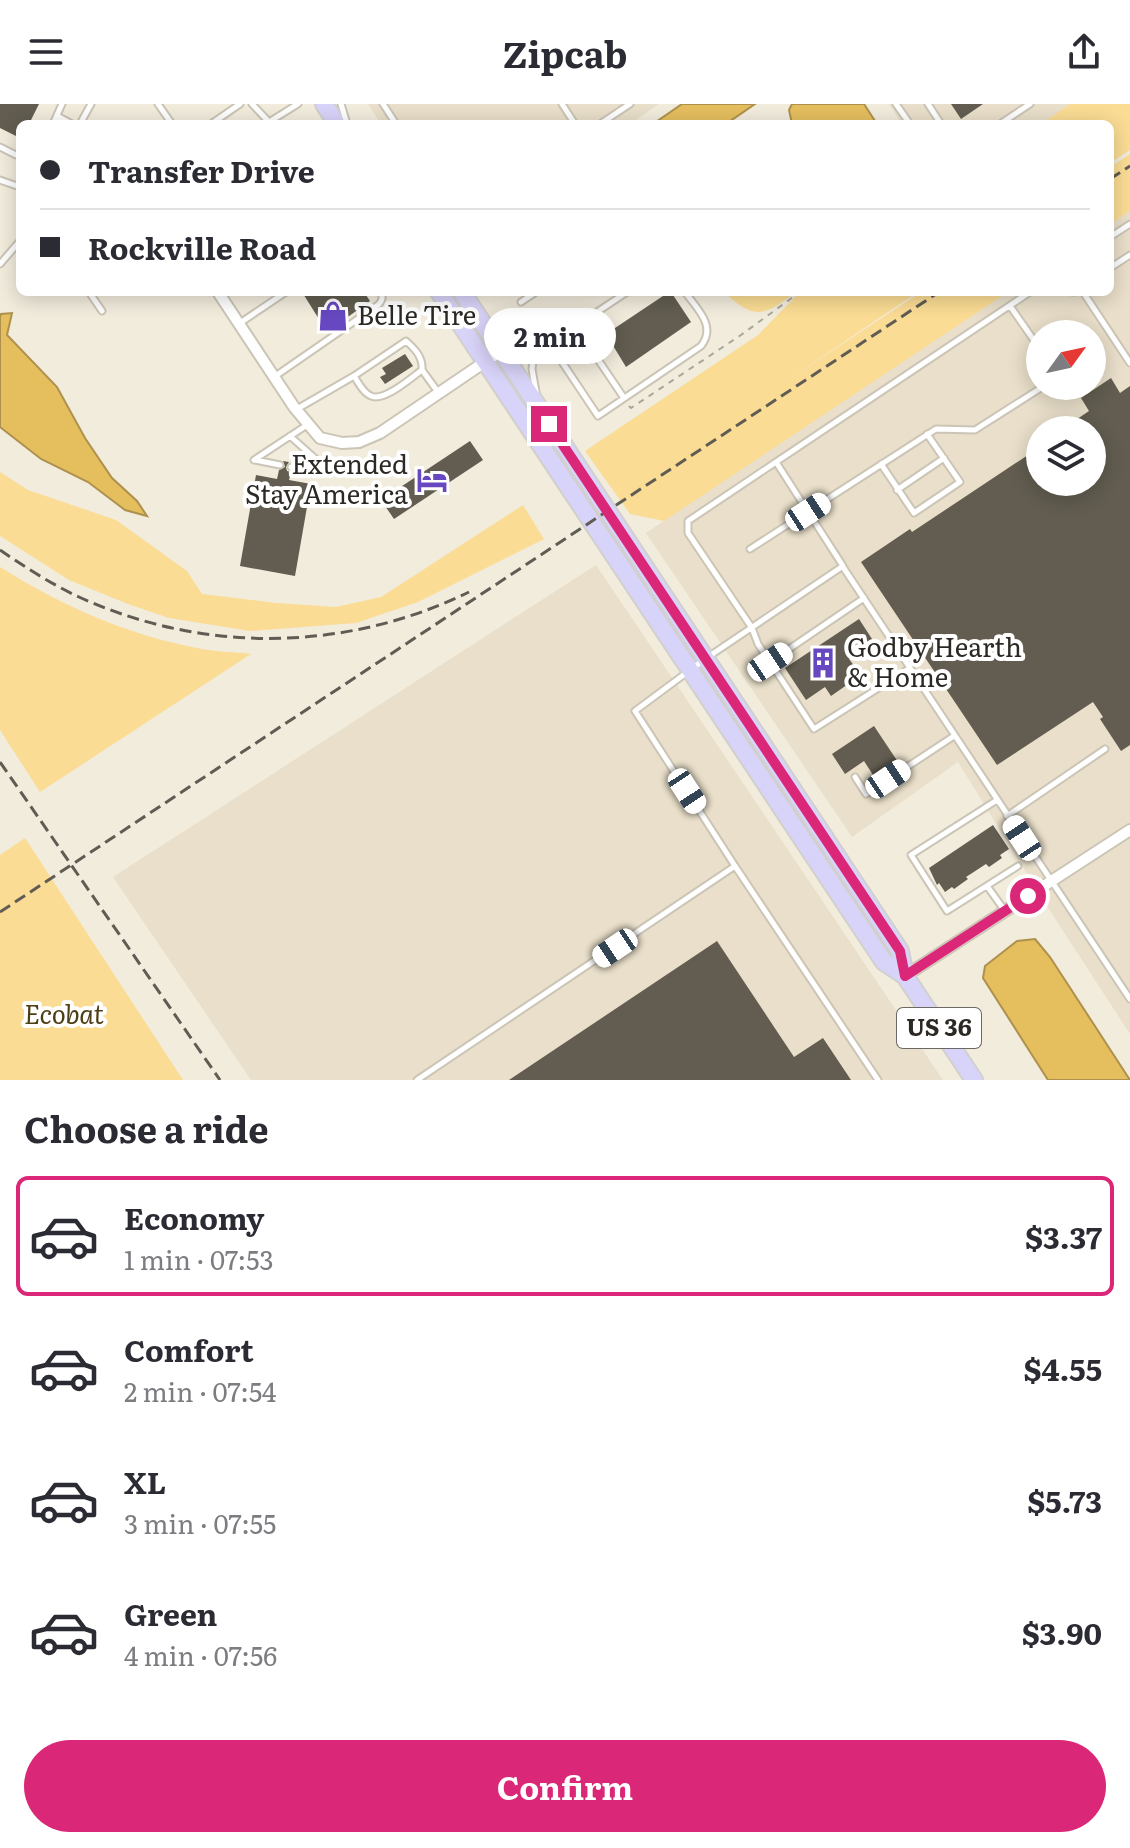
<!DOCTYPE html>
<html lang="en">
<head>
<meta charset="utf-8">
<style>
  body { margin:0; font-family:Literata,serif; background:#f2f2f3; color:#2b2b33; height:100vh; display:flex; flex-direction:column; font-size:30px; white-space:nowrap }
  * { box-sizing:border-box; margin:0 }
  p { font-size:26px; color:#7c7c81 }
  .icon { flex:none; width:44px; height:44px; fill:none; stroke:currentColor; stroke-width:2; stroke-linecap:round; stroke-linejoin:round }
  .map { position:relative; height:976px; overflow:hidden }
  .sheet { display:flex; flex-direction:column; background:#fff; flex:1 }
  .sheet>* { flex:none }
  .banner { position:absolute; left:16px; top:16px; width:1098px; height:176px; border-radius:12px; box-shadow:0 4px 20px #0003; display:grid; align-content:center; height:176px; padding:0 24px; background:#fff }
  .needle { width:52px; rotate:57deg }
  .fabs { position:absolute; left:1026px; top:216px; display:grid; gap:16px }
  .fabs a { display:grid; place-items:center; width:80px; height:80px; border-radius:50%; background:#fff; box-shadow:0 4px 20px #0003; font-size:40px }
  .end { position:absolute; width:36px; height:36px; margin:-18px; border:10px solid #db2777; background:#fff; box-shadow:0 0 0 4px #fff }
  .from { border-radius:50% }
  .bubble { position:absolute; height:56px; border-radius:28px; background:#fff; box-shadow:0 4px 20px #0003; font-size:26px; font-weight:700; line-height:56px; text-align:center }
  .car { position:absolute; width:24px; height:48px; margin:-24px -12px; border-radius:10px; box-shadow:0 0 6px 2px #0007; background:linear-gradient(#fff 24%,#345 0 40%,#fff 0 76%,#345 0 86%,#fff 0) }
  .banner b { display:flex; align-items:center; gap:28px; height:76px; font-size:30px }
  .banner b+b { border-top:2px solid #e1e1e2 }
  .banner i { width:20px; height:20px; background:#2b2b33 }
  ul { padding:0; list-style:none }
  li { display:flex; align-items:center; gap:24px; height:120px; margin:0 16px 12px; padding:0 8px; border:4px solid transparent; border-radius:12px }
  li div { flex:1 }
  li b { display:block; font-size:30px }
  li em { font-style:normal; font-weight:700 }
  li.active { border-color:#db2777 }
  li>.icon { width:72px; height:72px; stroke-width:1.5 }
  h2 { padding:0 24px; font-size:36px; line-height:96px }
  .action { display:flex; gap:16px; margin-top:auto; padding:16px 24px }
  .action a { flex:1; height:92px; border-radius:48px; background:#db2777; color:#fff; font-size:32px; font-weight:700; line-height:92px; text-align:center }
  header { display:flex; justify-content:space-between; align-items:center; height:104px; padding:0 24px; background:#fff; font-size:36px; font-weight:700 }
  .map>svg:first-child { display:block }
  .built { fill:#e9dfca; fill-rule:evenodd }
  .green { fill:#fadc94 }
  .water { fill:#e5be5e; stroke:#ae914d; stroke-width:2 }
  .building { fill:#625d50 }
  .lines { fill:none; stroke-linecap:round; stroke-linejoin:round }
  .lane-casing { stroke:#cbc5b6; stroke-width:9 }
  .street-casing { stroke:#cbc5b6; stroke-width:14 }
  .primary-casing { stroke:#d1d0cf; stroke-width:20 }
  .path { stroke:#aba69a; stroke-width:2; stroke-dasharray:6 6; stroke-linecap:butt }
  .lane { stroke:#fff; stroke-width:5 }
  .street { stroke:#fff; stroke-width:10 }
  .primary { stroke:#d8d3f8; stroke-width:16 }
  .rail { stroke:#605c54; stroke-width:3; stroke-dasharray:12 6; stroke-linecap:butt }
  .route { stroke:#db2777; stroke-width:10 }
  .labels { text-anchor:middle; stroke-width:8; stroke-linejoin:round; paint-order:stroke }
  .shield { fill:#fff; stroke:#6b6966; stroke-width:2 }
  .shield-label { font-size:24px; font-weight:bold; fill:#2c2924 }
  .poi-label { font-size:26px; fill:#2c2924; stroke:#fff; text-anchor:start }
  .park-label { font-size:26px; font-style:italic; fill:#4e3e15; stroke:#fff }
</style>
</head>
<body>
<header><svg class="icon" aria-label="menu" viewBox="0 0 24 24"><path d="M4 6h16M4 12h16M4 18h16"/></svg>Zipcab<svg class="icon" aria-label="share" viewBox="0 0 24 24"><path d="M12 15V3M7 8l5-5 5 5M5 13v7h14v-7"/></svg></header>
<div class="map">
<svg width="1130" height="976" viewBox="0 0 1130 976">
  <rect width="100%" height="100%" fill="#f2ecdd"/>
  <path class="built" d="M368 0H659L630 20H381Z
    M889 0H1070L1041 20H902Z
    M1130 107V930L1045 799 958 658 852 733 646 429 1008 188H1110V120ZM1040 230H1092V282H1040ZM1040 326H1092V378H1040Z
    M596 461 943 976H251L113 773Z"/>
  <path class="green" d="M1070 0H1130V46L1110 59V20H1041Z
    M1130 50V107L1110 120V63Z
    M724 188H796C764 212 755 217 724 188Z
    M800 188H918L786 277 921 188H1008L664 417 630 410 585 347 758 231Z
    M0 368 28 386 116 416 187 467 202 490 276 499 336 503 381 493 523 401 544 435 418 498 356 519 250 527 169 514 128 500 69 476 0 432Z
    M0 463C64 503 127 531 202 545 218 548 235 548 251 550L40 688 0 626Z
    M25 734 183 976H0V751Z"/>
  <path class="water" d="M682 0H755L726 20H653Z
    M792 0H864L877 20H792L789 6Z
    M12 209 7 231 57 283 85 334 112 374 137 397 147 412 125 406 88 378 41 355 0 323V213L1 210Z
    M1035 835 1050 853 1130 976H1048L983 874 985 862 1017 837Z"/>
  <path class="building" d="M0 0H39L29 20H20V34L0 24Z
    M951 0H983L961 15Z
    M302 188H364L370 197 327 228Z
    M669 188H671L691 218 626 263 606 230Z
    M405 250 413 262 385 280 380 273 386 270 382 264Z
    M1111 274 1120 289 1130 282V641L1121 647 1100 615 1103 613 1093 598 997 661 861 458 910 425 912 428 1040 343V378H1092V326H1061L1089 307 1081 294Z
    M470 337 483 356 394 415 381 396Z
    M283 357 289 358 286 363 287 367 291 368 289 376 311 380 295 472 240 462 256 371 277 375 279 366 285 363Z
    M859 515 874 538 849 555 861 571 831 592 825 583 806 596 785 564Z
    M874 622 898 658 875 674 864 657 845 670 832 650Z
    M993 721 1009 745 1000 751 1002 754 989 763 986 760 966 773 968 775 954 785 952 783 945 788 939 779 937 781 929 764Z
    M717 837 794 953 823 934 851 976H509Z"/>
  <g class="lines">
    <g class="lane-casing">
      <path id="lane" d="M158 0 172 20
        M252 0 269 18 298 0
        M341 0 347 20
        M383 0 396 20
        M562 0 575 20
        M896 0 910 20
        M928 0 941 20
        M57 12 72 20
        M53 20 62 0
        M80 20 91 0
        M211 20 240 0
        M600 20 630 0
        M1000 20 1030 0
        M0 43 16 51
        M0 76 20 83
        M1110 133 1130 120
        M0 160 20 137
        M1110 164 1130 151
        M89 188 102 207
        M1072 188H1075
        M1083 188 1130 259
        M521 198 536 188
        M1010 202 1040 245
        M240 219 286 188
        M576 223 624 294
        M550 240 598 312 701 242C717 222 697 205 685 188
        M507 248 534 250 627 188
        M534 250 532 265 536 288
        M422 266 438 288
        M274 273 378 201C382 197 384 193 380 188
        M297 305 354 272 406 237C415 245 423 253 422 266 411 274 384 298 371 292 363 289 358 278 354 272
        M290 332 318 357 317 368 291 363
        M254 356 307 321
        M255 356 280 361
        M776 358 688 417V429L752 524 758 540 770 558 864 494
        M881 360 914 409 960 378 927 330
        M897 386 944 354
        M750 445 936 325 975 326 1044 282
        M843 463 1130 895
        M770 558 814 625 910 564
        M855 673 866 690 954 632
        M997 696 911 751 947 807 1018 762
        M1007 712 1105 645
        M735 762 635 607 705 555 843 462 776 358 1030 188
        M987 782 1005 807
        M417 976 735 762 878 976"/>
    </g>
    <g class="street-casing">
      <path id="street" d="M218 188 294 303 320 334 342 339 359 338 380 329 501 247
        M905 872 1130 726"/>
    </g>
    <g class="primary-casing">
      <path id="primary" d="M324 0 337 20
        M439 188 884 858 905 872 974 976
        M462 188 900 847 905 872"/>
    </g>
    <path class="path" d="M629 302 631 304 741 231 800 188"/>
    <use href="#lane" class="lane"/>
    <use href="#street" class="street"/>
    <use href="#primary" class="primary"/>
    <path class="rail" d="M1110 75 1130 62
      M0 446C25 463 51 480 79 493 204 550 346 548 469 488
      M0 658 220 976
      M0 808 939 188"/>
  </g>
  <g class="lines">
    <path class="route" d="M549 320 900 847 905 872 1028 792"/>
  </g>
  <defs>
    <g id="shop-bare" transform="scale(2.4)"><path d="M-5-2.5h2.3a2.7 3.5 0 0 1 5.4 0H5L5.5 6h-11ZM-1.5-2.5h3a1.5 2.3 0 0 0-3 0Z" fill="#6748c0" stroke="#fff" stroke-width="2.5" paint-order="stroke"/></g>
    <g id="hotel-bare" transform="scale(2.4)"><path d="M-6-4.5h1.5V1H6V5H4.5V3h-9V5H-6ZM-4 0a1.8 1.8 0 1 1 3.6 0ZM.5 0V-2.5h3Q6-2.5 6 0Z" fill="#6748c0" stroke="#fff" stroke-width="2.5" paint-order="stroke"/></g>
    <g id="building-bare" transform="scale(2.4)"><path d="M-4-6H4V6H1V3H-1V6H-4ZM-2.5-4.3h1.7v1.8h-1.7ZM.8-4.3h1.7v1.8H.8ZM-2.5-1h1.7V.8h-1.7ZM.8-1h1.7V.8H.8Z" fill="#6748c0" stroke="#fff" stroke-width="2.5" paint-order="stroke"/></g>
  </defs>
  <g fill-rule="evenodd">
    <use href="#shop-bare" x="333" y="212"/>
    <use href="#hotel-bare" x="432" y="376"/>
    <use href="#building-bare" x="823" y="559"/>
  </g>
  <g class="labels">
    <rect class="shield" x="897" y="904" width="84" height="40" rx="6"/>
    <g class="shield-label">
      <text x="939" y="932">US 36</text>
    </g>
    <g class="poi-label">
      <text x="357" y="221">Belle Tire</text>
      <text x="408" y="370" text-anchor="end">Extended<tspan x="408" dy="30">Stay America</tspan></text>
      <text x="847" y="553">Godby Hearth<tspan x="847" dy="30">&amp; Home</tspan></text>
    </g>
    <g class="park-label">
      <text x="64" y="920">Ecobat</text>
    </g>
  </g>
</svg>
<div class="fabs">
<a><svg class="needle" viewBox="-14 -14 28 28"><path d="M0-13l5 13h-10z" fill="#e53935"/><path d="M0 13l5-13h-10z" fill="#7c7c81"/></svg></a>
<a><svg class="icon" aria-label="layers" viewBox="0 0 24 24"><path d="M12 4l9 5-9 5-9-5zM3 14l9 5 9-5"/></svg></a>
</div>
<i class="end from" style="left:1028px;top:792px"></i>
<i class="end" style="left:549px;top:320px"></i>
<div class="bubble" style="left:484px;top:204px;width:132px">2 min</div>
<i class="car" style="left:808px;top:408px;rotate:57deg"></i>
<i class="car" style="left:770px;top:558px;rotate:56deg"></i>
<i class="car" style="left:888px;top:675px;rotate:56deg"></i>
<i class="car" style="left:687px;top:687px;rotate:147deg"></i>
<i class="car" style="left:1022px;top:734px;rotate:327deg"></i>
<i class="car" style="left:615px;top:844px;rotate:236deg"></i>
<div class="banner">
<b><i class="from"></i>Transfer Drive</b>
<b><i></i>Rockville Road</b>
</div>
</div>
<section class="sheet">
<h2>Choose a ride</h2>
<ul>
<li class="active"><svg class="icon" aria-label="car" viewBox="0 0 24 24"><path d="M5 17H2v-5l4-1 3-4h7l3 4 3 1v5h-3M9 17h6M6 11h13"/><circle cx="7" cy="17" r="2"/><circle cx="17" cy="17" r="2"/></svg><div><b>Economy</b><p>1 min · 07:53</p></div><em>$3.37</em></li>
<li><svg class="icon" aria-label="car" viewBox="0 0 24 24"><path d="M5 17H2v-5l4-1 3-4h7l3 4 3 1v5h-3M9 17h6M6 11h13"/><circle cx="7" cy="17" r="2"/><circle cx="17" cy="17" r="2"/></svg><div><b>Comfort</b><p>2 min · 07:54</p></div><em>$4.55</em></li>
<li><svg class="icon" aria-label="car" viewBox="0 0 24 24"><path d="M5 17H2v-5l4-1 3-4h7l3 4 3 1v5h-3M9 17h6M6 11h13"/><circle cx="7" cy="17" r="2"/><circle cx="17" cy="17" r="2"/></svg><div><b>XL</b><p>3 min · 07:55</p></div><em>$5.73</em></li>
<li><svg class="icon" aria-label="car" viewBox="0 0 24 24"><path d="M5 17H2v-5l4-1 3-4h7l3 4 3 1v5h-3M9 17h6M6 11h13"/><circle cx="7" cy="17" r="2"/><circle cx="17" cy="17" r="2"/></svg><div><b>Green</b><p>4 min · 07:56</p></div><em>$3.90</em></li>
</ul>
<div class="action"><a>Confirm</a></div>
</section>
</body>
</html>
